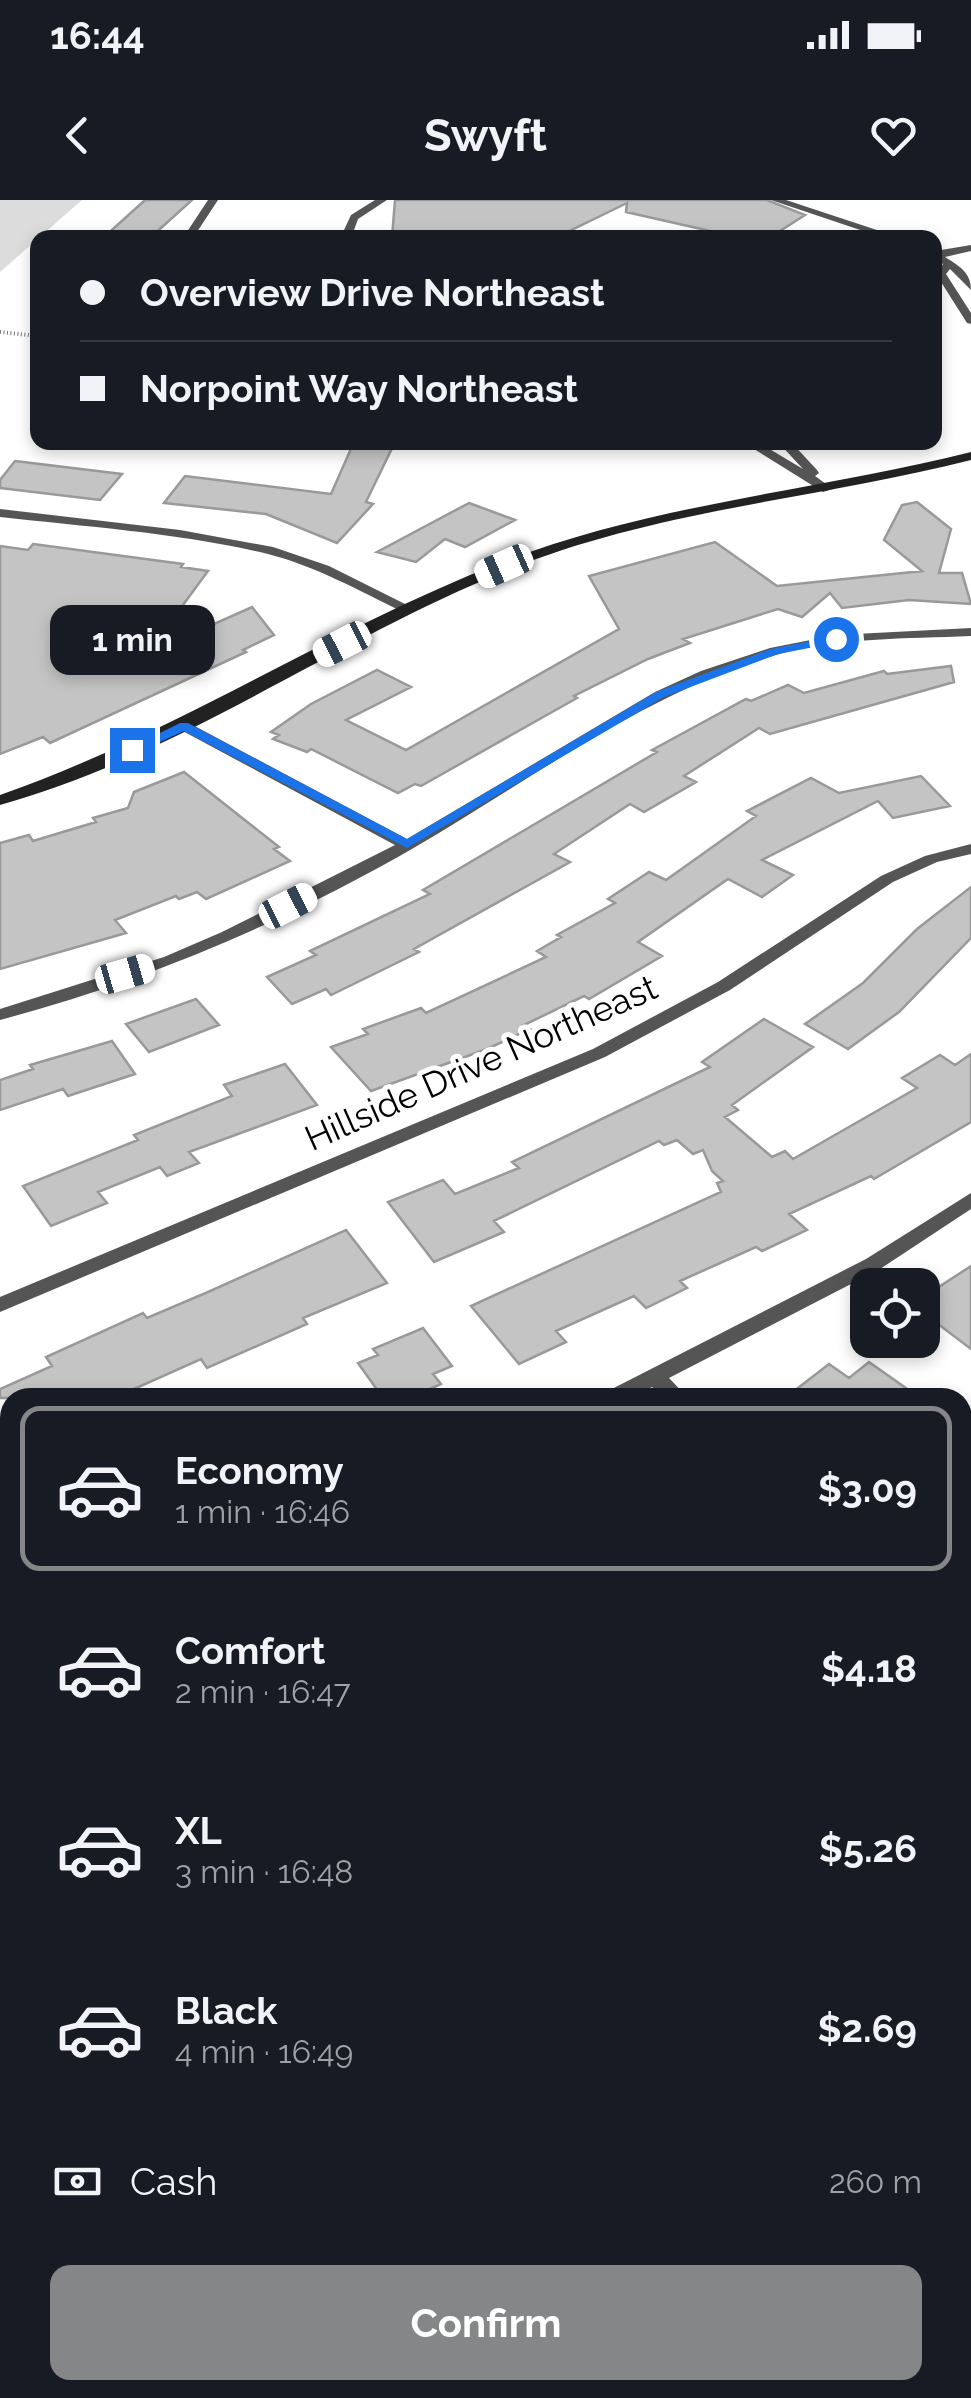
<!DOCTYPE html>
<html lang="en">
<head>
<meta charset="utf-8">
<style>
  body { margin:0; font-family:Raleway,sans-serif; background:#242831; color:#f1f3f6; height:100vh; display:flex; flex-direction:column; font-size:38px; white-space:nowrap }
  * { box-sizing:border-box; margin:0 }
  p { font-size:32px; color:#9ea1a6 }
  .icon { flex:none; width:55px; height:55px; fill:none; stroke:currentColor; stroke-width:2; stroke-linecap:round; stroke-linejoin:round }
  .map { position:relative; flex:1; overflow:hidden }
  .details { position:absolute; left:0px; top:1188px; width:972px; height:1012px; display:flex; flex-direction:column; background:#171b24; border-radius:30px 30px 0 0; box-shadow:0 5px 15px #0003 }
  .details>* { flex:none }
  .banner { position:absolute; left:30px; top:30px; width:912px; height:220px; border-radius:20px; box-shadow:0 5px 15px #0003; display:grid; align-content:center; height:220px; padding:0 50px; background:#171b24 }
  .controls { position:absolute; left:850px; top:1068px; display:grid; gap:20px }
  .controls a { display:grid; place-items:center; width:90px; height:90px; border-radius:20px; background:#171b24; box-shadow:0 5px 15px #0003; font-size:50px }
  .end { position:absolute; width:45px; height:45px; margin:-22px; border:12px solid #1a73e8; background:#fff; box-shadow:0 0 0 5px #fff }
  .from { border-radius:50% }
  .bubble { position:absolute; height:70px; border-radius:20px; background:#171b24; box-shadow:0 5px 15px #0003; font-size:32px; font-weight:700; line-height:70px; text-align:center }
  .car { position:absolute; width:30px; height:60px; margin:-30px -15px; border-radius:12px; box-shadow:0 0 8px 2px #0007; background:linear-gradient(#fff 24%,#345 0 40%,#fff 0 76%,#345 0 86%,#fff 0) }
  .banner b { display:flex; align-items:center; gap:35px; height:95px; font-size:38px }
  .banner b+b { border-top:2px solid #363941 }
  .banner i { width:25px; height:25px; background:#f1f3f6 }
  ul { padding:18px 0 0; list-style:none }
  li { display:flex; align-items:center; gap:30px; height:165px; margin:0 20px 15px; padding:0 30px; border:5px solid transparent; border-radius:20px }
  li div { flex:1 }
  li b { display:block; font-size:38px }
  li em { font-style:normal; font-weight:700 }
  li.active { border-color:#858687 }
  li>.icon { width:90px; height:90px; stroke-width:1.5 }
  .pay { display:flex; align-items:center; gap:25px; height:110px; padding:0 50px; font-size:38px }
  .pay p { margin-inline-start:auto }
  .button { display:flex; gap:20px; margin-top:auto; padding:20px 50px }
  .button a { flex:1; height:115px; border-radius:20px; background:#858687; color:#fff; font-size:40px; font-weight:700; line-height:115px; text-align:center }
  .status { display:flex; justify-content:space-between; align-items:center; height:70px; padding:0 50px; background:#171b24; direction:ltr }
  .status svg { height:28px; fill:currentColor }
  header { display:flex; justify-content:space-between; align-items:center; height:130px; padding:0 50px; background:#171b24; font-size:45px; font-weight:700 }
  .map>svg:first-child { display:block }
  .green { fill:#dcdcdc }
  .building { fill:#c4c4c4; stroke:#999; stroke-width:2.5 }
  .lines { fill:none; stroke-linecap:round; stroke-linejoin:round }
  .path { stroke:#777; stroke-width:4; stroke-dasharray:1 2.5; stroke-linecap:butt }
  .street { fill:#555; fill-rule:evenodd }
  .secondary { fill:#222; fill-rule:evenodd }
  .route { fill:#1a73e8 }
  .labels { text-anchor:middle; stroke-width:10; stroke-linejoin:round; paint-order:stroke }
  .street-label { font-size:35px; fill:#000; stroke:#fff }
</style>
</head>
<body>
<div class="status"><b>16:44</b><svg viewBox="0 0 49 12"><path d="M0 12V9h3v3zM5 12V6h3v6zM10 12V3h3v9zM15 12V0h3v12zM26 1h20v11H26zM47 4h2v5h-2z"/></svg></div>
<header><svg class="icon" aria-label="back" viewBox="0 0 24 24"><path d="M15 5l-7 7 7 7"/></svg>Swyft<svg class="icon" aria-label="heart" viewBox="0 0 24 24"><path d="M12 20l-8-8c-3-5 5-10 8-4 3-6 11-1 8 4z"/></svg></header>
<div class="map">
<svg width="971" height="2198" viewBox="0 0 971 2198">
  <rect width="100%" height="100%" fill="#fff"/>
  <path class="green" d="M0 0H82L0 72Z"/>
  <path class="building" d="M145 0H192L150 38H103Z
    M395 0H767L805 15 769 38H741L626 12 627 3 555 38H392Z
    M354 242H395L366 302 373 304 337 343 266 314 164 303 185 276 331 294Z
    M15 261 122 274 100 300 0 288V280Z
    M917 302 951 329 939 373H962L971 404 909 400 842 408 830 393 802 417 778 409 683 439 690 443 648 459 574 496 577 498 421 586 415 584 398 593 311 549 307 552 273 539 279 535 271 532 311 504 377 470 411 487 346 520 406 550 619 429 589 376 715 342 777 386 922 371 884 340 902 305Z
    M469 303 515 320 465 347 445 339 416 362 377 352Z
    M33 344 183 364 181 367 208 371 147 454 252 407 274 435 243 450 246 452 50 543 43 537 0 554V346L28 350Z
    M951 466 954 482 770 534 759 528 684 576 696 582 644 612 630 604 554 654 570 662 414 749 419 752 331 795 326 789 292 804 267 777 316 755 310 751 430 694 423 690 657 552 652 550 746 499 751 501 788 485 804 493 884 471 887 474Z
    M184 572 279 647 274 649 290 661 206 699 197 692 179 699 176 696 115 720 126 733 0 769V643L29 635 33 641 96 622 93 618 128 608 134 592Z
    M921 576 950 606 893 618 878 601 762 660 793 675 762 697 728 679 638 742 662 756 589 799 584 796 524 825 530 829 487 849 371 891 331 847 368 834 363 829 421 808 426 813 546 757 537 751 561 737 557 735 615 703 608 699 649 672 666 680 756 616 747 611 811 578 839 593Z
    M971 687V738L899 812 848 849 805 824 863 783 917 729Z
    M196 799 219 825 149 852 126 824Z
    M764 819 813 847 732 905 738 910 725 917 772 957 785 951 793 959 917 888 902 878 940 855 955 865 971 854V922L874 979 871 976 789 1014 807 1030 762 1051 756 1047 680 1081 687 1088 646 1108 634 1096 556 1131 566 1142 519 1164 471 1106 721 992 717 983 723 981 712 971 703 950 693 954 677 940 664 945 659 941 494 1021 504 1032 434 1062 388 1002 443 980 455 994 519 968 512 962 710 867 702 862Z
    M112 841 135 874 68 896 63 889 0 910V880L33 869 30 865Z
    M285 864 317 905 189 952 199 963 167 976 160 967 98 992 107 1003 51 1026 23 986 138 940 134 935 232 896 224 885Z
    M346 1030 387 1083 303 1118 307 1124 207 1168 201 1159 114 1198H0V1189L52 1166 46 1157 143 1113 147 1118 208 1092Z
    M971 1066V1149L922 1112V1098Z
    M423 1128 452 1166 433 1174 441 1184 410 1198H383L358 1163 378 1155 373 1149Z
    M869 1162 920 1198H785L829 1164 849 1178Z"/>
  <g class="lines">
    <path class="path" d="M0 132 38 136"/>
    <path class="street" d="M208 0H218L193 38H183Z
      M375 0H387L358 19 354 30 358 38H348L344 30 351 15Z
      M771 0H786L901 38H884Z
      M971 45V51L945 57C959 66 971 72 971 90L950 69 946 74 971 113V124L967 123 936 74 943 64 935 59V51Z
      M743 242H758L803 269 778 242H791L817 270 819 273 815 276 833 289 823 292Z
      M0 309 180 330 273 347 329 366 415 409 403 412C360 391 315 366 268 354 181 333 89 327 0 317Z
      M971 428V436C906 439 839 437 776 455 647 492 532 579 417 646 286 722 146 781 0 820V809L164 757 222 732 395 645 179 529V523H189L407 639 655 492 701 471 770 448 836 435Z
      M971 644V654L937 662 893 682 730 790 605 857 0 1112V1097L593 849 718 782 881 676 925 656Z
      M971 993V1009L880 1069 669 1178 688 1198H664L652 1187 632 1198H603L606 1192 866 1059Z
      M962 1413 971 1416V1438L962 1435Z
      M10 1506V1530L0 1534V1510Z
      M727 2190H764L761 2198H724Z"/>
    <path class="secondary" d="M971 252V260C818 299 654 310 508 370 336 439 180 555 0 605V595C177 533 328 430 500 363 650 304 816 291 971 252Z"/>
  </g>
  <path class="route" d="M836 436 840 442 778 454 664 497 407 648 184 531 136 553 126 550 180 523H188L407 639 656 492 771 449Z"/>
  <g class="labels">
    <g class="street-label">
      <text transform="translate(481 863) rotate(-24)" y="12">Hillside Drive Northeast</text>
    </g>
  </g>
</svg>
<div class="controls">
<a><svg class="icon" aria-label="locate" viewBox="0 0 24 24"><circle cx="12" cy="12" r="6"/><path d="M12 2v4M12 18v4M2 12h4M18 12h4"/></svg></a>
</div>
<i class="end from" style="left:836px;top:439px"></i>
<i class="end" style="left:132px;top:550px"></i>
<div class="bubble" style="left:50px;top:405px;width:165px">1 min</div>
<i class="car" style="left:504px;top:366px;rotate:246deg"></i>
<i class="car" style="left:342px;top:444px;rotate:243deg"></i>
<i class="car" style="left:288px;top:706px;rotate:63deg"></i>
<i class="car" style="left:125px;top:774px;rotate:74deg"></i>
<div class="banner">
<b><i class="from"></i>Overview Drive Northeast</b>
<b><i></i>Norpoint Way Northeast</b>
</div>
<section class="details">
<ul>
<li class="active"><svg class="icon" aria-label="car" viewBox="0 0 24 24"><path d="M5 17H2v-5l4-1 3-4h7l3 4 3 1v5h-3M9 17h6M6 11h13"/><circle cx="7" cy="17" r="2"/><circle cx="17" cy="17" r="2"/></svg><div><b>Economy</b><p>1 min · 16:46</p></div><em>$3.09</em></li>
<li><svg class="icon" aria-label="car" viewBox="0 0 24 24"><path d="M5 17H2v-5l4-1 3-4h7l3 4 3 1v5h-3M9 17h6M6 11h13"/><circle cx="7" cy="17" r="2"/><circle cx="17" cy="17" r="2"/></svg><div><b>Comfort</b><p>2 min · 16:47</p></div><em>$4.18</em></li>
<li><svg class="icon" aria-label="car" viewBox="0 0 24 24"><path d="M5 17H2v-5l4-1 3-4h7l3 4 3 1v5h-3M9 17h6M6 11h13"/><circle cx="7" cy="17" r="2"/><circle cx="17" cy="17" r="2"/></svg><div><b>XL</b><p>3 min · 16:48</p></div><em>$5.26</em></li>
<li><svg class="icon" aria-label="car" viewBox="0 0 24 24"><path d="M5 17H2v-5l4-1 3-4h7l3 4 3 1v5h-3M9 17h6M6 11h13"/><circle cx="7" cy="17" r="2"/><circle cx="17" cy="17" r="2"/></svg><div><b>Black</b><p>4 min · 16:49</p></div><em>$2.69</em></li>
</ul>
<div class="pay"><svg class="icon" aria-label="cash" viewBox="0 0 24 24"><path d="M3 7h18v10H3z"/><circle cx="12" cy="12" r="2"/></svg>Cash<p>260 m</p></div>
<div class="button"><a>Confirm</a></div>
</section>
</div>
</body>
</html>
